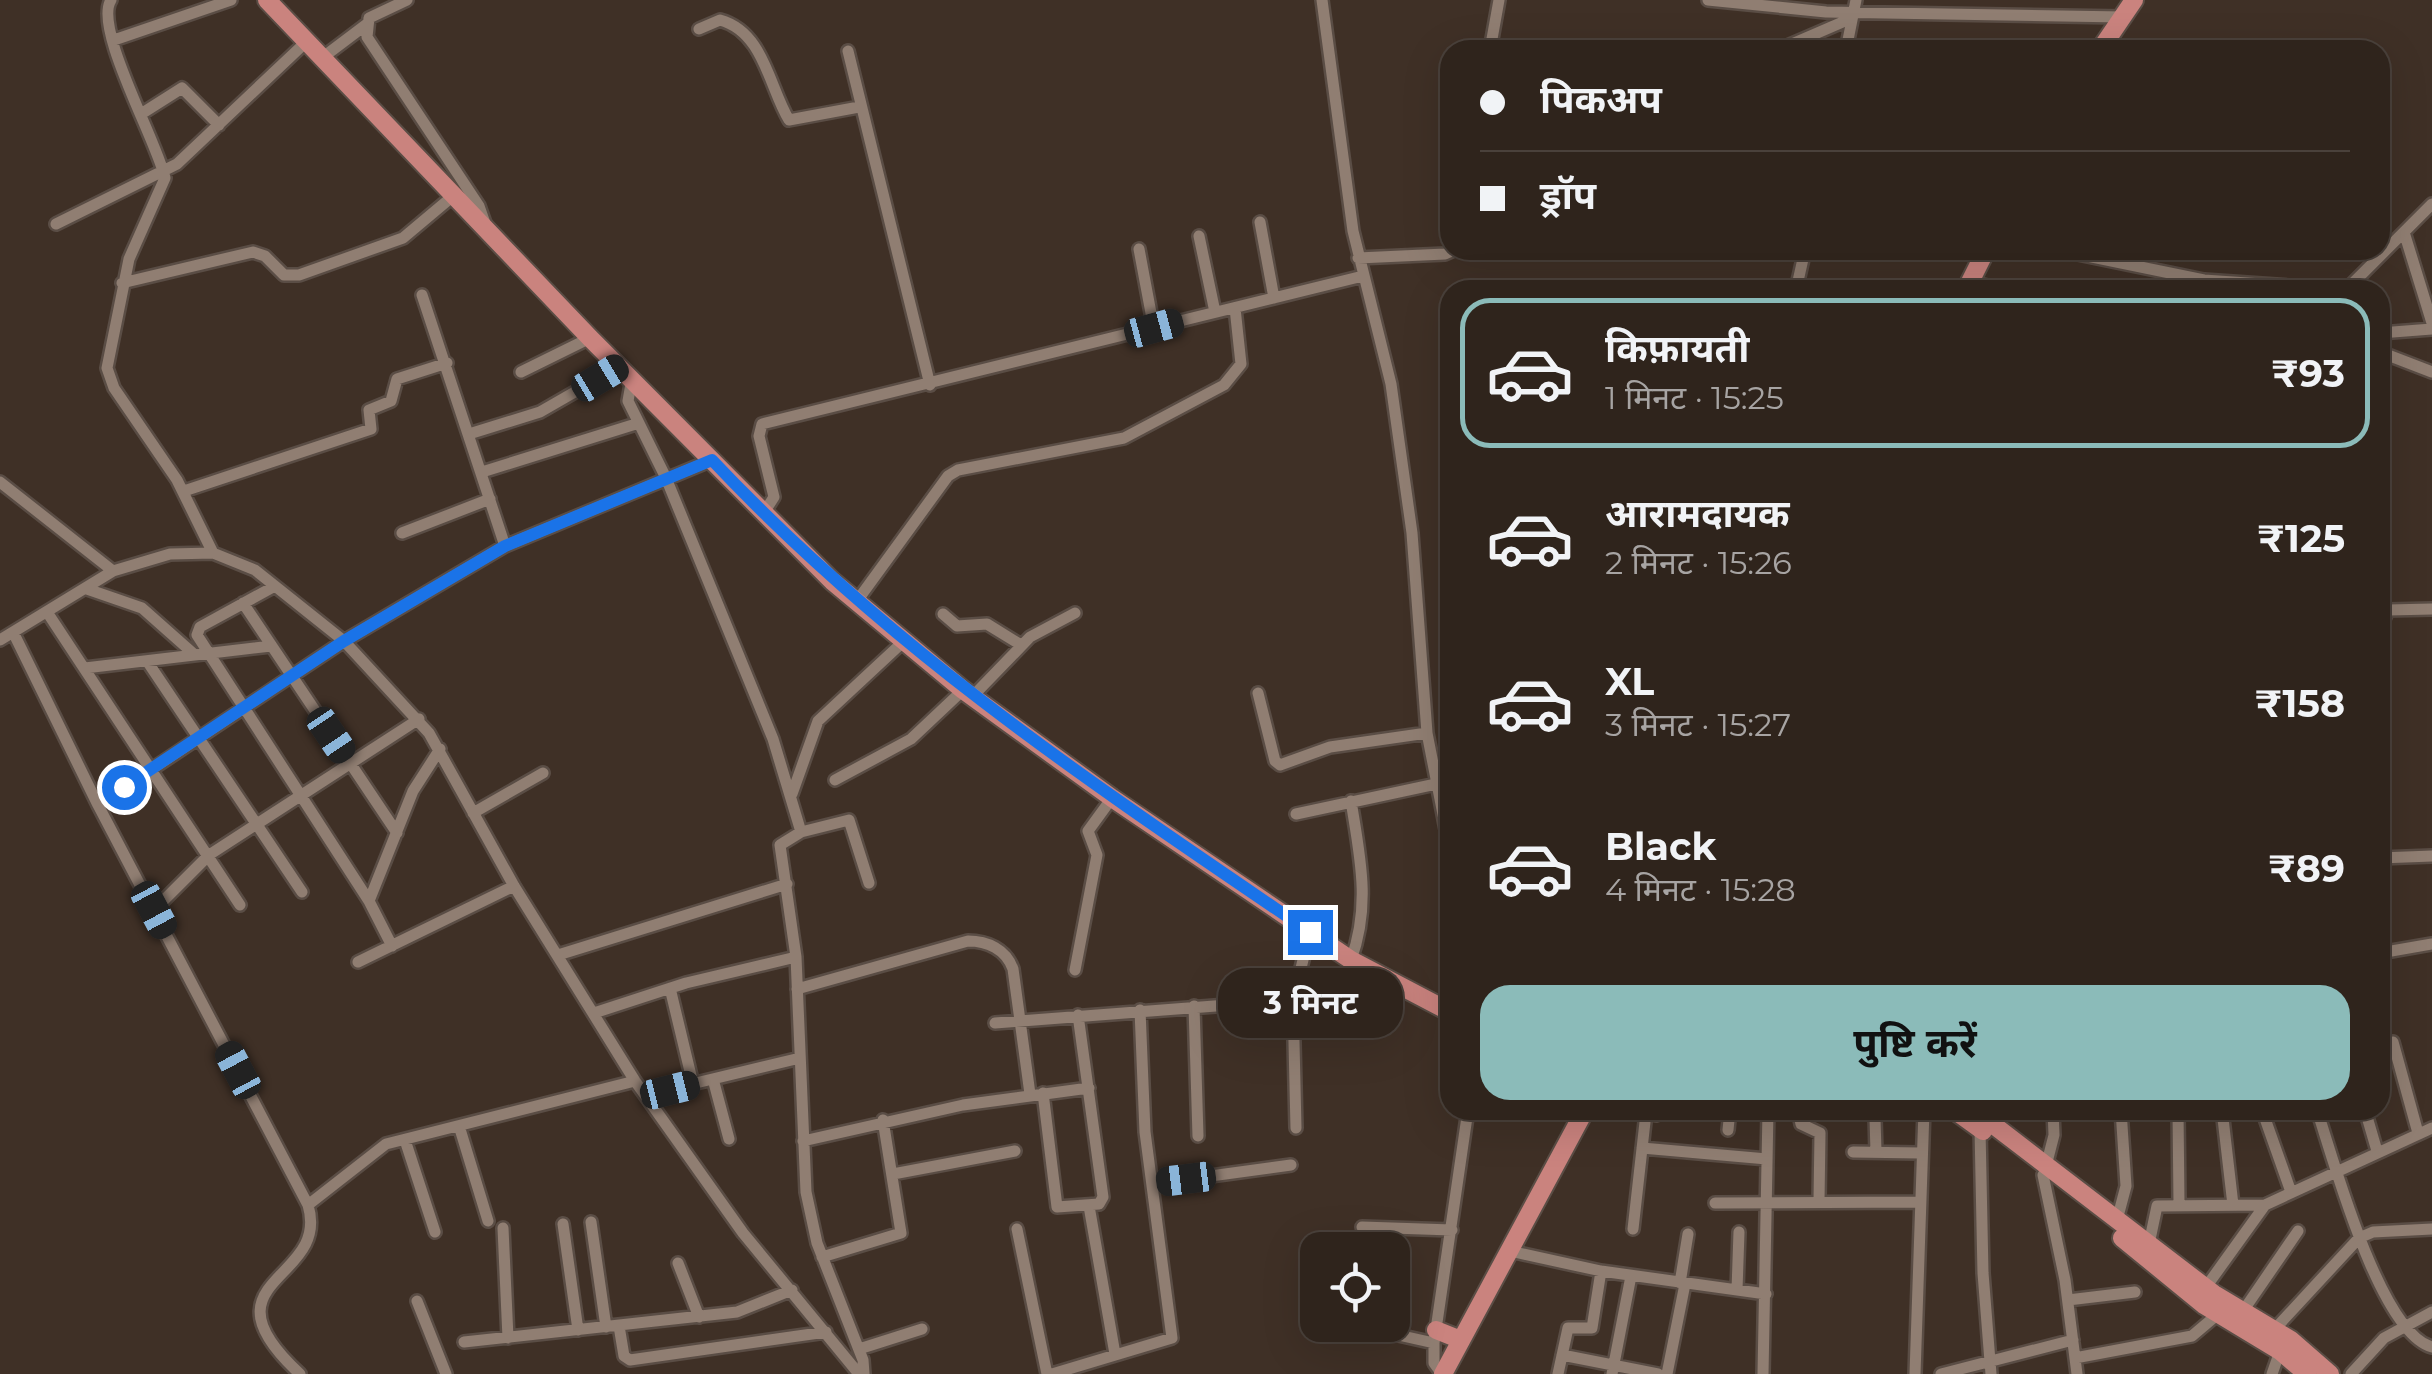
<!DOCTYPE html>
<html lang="hi">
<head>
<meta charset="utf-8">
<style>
  body { margin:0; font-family:Montserrat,"Noto Sans Devanagari",sans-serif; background:#3b3029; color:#f1f3f6; height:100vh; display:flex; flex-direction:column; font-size:38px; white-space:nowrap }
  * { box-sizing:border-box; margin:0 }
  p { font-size:32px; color:#a7a4a3 }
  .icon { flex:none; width:55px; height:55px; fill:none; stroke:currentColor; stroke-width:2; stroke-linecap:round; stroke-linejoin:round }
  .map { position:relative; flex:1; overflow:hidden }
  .details { position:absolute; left:1440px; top:280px; width:950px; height:840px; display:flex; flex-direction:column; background:#2f241c; border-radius:30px; box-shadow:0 10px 40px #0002,0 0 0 2px #4a413b }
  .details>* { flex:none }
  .hud { position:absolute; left:1440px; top:40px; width:950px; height:220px; border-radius:30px; box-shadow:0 10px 40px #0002,0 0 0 2px #4a413b; display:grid; align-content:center; height:220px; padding:0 40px; background:#2f241c }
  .buttons { position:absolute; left:1300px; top:1232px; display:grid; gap:20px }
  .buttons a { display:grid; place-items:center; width:110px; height:110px; border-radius:20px; background:#2f241c; box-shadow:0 10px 40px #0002,0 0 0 2px #4a413b; font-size:50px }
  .end { position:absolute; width:45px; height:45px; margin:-22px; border:12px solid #1a73e8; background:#fff; box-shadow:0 0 0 5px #fff }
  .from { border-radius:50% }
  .bubble { position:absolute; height:70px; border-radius:30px; background:#2f241c; box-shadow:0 10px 40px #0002,0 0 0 2px #4a413b; font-size:32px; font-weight:700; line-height:70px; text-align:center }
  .car { position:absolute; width:30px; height:60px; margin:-30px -15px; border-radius:12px; box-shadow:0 0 8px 2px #0007; background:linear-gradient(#222 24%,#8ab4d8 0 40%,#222 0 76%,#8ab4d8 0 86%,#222 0) }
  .hud b { display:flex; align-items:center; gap:35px; height:95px; font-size:38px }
  .hud b+b { border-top:2px solid #4a413b }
  .hud i { width:25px; height:25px; background:#f1f3f6 }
  ul { padding:18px 0 0; list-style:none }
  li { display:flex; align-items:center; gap:30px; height:150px; margin:0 20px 15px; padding:0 20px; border:5px solid transparent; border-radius:30px }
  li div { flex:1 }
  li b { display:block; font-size:38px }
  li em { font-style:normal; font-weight:700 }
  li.selected { border-color:#8bbbb9 }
  li>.icon { width:90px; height:90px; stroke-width:1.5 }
  .primary-button { display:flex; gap:20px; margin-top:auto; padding:20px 40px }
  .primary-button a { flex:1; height:115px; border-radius:30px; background:#8bbbb9; color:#111; font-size:40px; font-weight:700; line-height:115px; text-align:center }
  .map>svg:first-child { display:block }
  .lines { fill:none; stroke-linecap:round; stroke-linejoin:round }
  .street-casing { stroke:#5a4d45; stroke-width:16 }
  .primary-casing { stroke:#5a4d45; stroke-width:22 }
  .street { stroke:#907e72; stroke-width:11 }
  .primary { stroke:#ca837e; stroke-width:18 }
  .route { stroke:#1a73e8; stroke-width:12 }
</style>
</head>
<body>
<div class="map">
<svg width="2432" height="1374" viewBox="0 0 2432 1374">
  <rect width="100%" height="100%" fill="#3f3026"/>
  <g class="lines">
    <g class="street-casing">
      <path id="street" d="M111 0C93 28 157 141 165 178L129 259 107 368 114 388 177 480 213 553
        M407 0 369 18 367 37 479 206 486 226
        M1322 0 1353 231 1391 384 1412 533 1427 733 1450 850
        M1708 0 1826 12 2123 17
        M699 29 720 20C764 32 769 87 789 120L859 107
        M114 40 231 0
        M1490 50 1499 0
        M1778 50 1852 18
        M1846 50 1856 0
        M848 51 930 385
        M322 58 367 24
        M141 114 182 88 219 125
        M1260 222 1274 298
        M56 224 177 164 306 42
        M2404 232 2432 323
        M1199 236 1215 312
        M1139 249 1154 329
        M2058 250 2204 280 2348 290
        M1358 258 1445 254 1454 250
        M1970 282 2006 290
        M122 283 253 252 265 256 284 275H299L403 238 453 196
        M1796 290 1805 250
        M2346 290 2432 204
        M422 295 505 546
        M2380 333 2432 329
        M2380 352 2432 372
        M521 372 590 338
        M632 378 628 401 666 478 773 739 801 832
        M469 434 540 412 620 366
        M482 472 639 423
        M0 482 113 571
        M184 491 371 429 369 410 391 401 397 379 447 363
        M763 514 774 497 759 436 762 424 1363 276
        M402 533 490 499
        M275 586 200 627 197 635 369 901 392 946
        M87 589 142 608 195 655
        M857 601 948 476 958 470 1124 438 1224 385 1241 364 1235 308
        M243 603 397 833
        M47 612 240 905
        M943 614 957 626 987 624 1021 645
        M2380 629 2388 610 2432 609
        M14 634 98 805 308 1205C331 1282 196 1278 300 1374
        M0 640 113 571 170 554 213 553 255 570 344 641 429 733 514 886 635 1081 743 1233 859 1374
        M147 661 302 892
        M85 668 271 646
        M1258 693 1275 761 1280 765 1330 747 1427 733
        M972 697 1030 637 1075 613
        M835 780 911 739 963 690
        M792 794 818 721 904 641
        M98 805 344 641 505 546 712 460
        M473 813 543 773
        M1296 814 1436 784
        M2380 858 2432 856
        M369 901 413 791 440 749
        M154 910 209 855 419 719
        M2380 953 2432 944
        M558 955 787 884
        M1351 960C1371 905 1360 857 1351 801
        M358 962 514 886
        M1075 970 1097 855 1088 831 1112 798
        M670 988 693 1084
        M797 989 968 941C987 941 1006 949 1013 969L1030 1094
        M1194 1006 1198 1136
        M594 1013 686 983 796 957
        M995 1023 1293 1000
        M2393 1042 2418 1133
        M713 1079 729 1139
        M1043 1093 1057 1207 1099 1204 1103 1197 1078 1015
        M646 1095 800 1058
        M1630 1110 1656 1115 1669 1110
        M1798 1110 1801 1124 1820 1133 1819 1201
        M2178 1110 2179 1204
        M2222 1110 2233 1205
        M2262 1110 2291 1192
        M2317 1110C2334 1161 2380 1333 2432 1347
        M2365 1110 2377 1151
        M1875 1118 1876 1152
        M1296 1128 1293 1000 1310 932
        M460 1129 488 1221
        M1980 1129 1983 1273 1991 1374
        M1728 1130 1730 1110
        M405 1140 435 1232
        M803 1141 963 1105 1089 1088
        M1642 1148 1767 1159
        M1853 1152 1920 1153
        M2046 1166 2054 1135 2053 1110
        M893 1174 1015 1151
        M2043 1175 2065 1280 2077 1374
        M1152 1184 1291 1165
        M1715 1203 1919 1202
        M308 1205 386 1144 635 1081
        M1089 1206 1115 1354
        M2117 1220 2126 1186 2121 1110
        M591 1222 606 1327
        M563 1224 578 1330
        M1362 1227 1452 1230
        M503 1228 508 1338
        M1017 1229 1047 1374
        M1633 1229 1646 1113
        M2149 1244 2157 1206 2265 1205
        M1510 1251 1601 1271 1766 1294
        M822 1257 901 1233 883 1120
        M678 1263 699 1317
        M1680 1283 1688 1234
        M2206 1287 2265 1205 2432 1128
        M1737 1290 1739 1232
        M2068 1300 2135 1292
        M417 1301 446 1374
        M2243 1311 2298 1231
        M619 1326 624 1356 630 1360 826 1332
        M1358 1326 1434 1343
        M2274 1330 2359 1238 2373 1232 2432 1229
        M464 1342 737 1312 792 1290
        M859 1349 922 1329
        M1562 1355 1658 1374
        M2075 1358 2192 1336 2218 1314
        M864 1374 863 1360 817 1243 806 1192 796 957 780 845 801 832 849 820 869 883
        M1052 1374 1172 1338 1145 1132 1140 1010
        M1442 1374 1434 1363V1343L1468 1110
        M1558 1374 1568 1328H1592L1601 1271
        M1612 1374 1631 1276
        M1667 1374 1685 1284
        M1763 1374 1768 1110
        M1915 1374 1924 1110
        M1941 1374 2073 1340
        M2272 1374 2280 1351
        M2351 1374 2384 1338 2432 1312"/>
    </g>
    <g class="primary-casing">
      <path id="primary" d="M267 0 590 338 832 581 963 690 1112 798 1351 960 1450 1012
        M2100 50 2134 0
        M1966 290 1986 250
        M1954 1110 1983 1131
        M1974 1110 2214 1294 2291 1340 2330 1374
        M2122 1238 2204 1305 2280 1351 2307 1374
        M1436 1330 1461 1340
        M1443 1374 1585 1110"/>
    </g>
    <use href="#street" class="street"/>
    <use href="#primary" class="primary"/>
  </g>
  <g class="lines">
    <path class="route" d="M124 787 344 641 505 546 712 460C893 652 1094 785 1310 932"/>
  </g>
</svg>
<div class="buttons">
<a><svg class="icon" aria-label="locate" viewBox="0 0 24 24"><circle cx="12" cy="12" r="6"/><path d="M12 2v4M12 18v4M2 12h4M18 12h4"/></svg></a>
</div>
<i class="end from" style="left:124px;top:787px"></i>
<i class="end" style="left:1310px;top:932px"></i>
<div class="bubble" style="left:1218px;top:968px;width:185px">3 मिनट</div>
<i class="car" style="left:1154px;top:328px;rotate:75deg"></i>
<i class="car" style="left:600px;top:378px;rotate:59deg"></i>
<i class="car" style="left:331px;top:735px;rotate:146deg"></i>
<i class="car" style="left:154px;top:910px;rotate:152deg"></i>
<i class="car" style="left:238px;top:1070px;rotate:332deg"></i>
<i class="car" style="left:670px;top:1090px;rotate:76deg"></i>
<i class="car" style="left:1186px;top:1179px;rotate:263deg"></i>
<div class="hud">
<b><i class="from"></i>पिकअप</b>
<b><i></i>ड्रॉप</b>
</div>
<section class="details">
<ul>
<li class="selected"><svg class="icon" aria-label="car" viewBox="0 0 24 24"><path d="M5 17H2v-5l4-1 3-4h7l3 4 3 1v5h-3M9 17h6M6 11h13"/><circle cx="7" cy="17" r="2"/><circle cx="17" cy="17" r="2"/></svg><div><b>किफ़ायती</b><p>1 मिनट · 15:25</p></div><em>₹93</em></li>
<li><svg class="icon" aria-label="car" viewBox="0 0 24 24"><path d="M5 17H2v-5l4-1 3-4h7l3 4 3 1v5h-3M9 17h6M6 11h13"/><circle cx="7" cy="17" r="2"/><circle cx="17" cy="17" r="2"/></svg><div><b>आरामदायक</b><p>2 मिनट · 15:26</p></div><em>₹125</em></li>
<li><svg class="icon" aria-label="car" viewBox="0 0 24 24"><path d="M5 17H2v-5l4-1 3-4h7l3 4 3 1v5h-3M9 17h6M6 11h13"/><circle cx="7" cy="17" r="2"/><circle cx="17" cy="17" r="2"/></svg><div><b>XL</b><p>3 मिनट · 15:27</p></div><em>₹158</em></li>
<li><svg class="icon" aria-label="car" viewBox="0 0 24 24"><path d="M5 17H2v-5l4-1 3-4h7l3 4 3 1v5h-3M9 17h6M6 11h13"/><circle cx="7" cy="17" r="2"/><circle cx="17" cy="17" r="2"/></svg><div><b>Black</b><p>4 मिनट · 15:28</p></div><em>₹89</em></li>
</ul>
<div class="primary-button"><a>पुष्टि करें</a></div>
</section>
</div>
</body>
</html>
